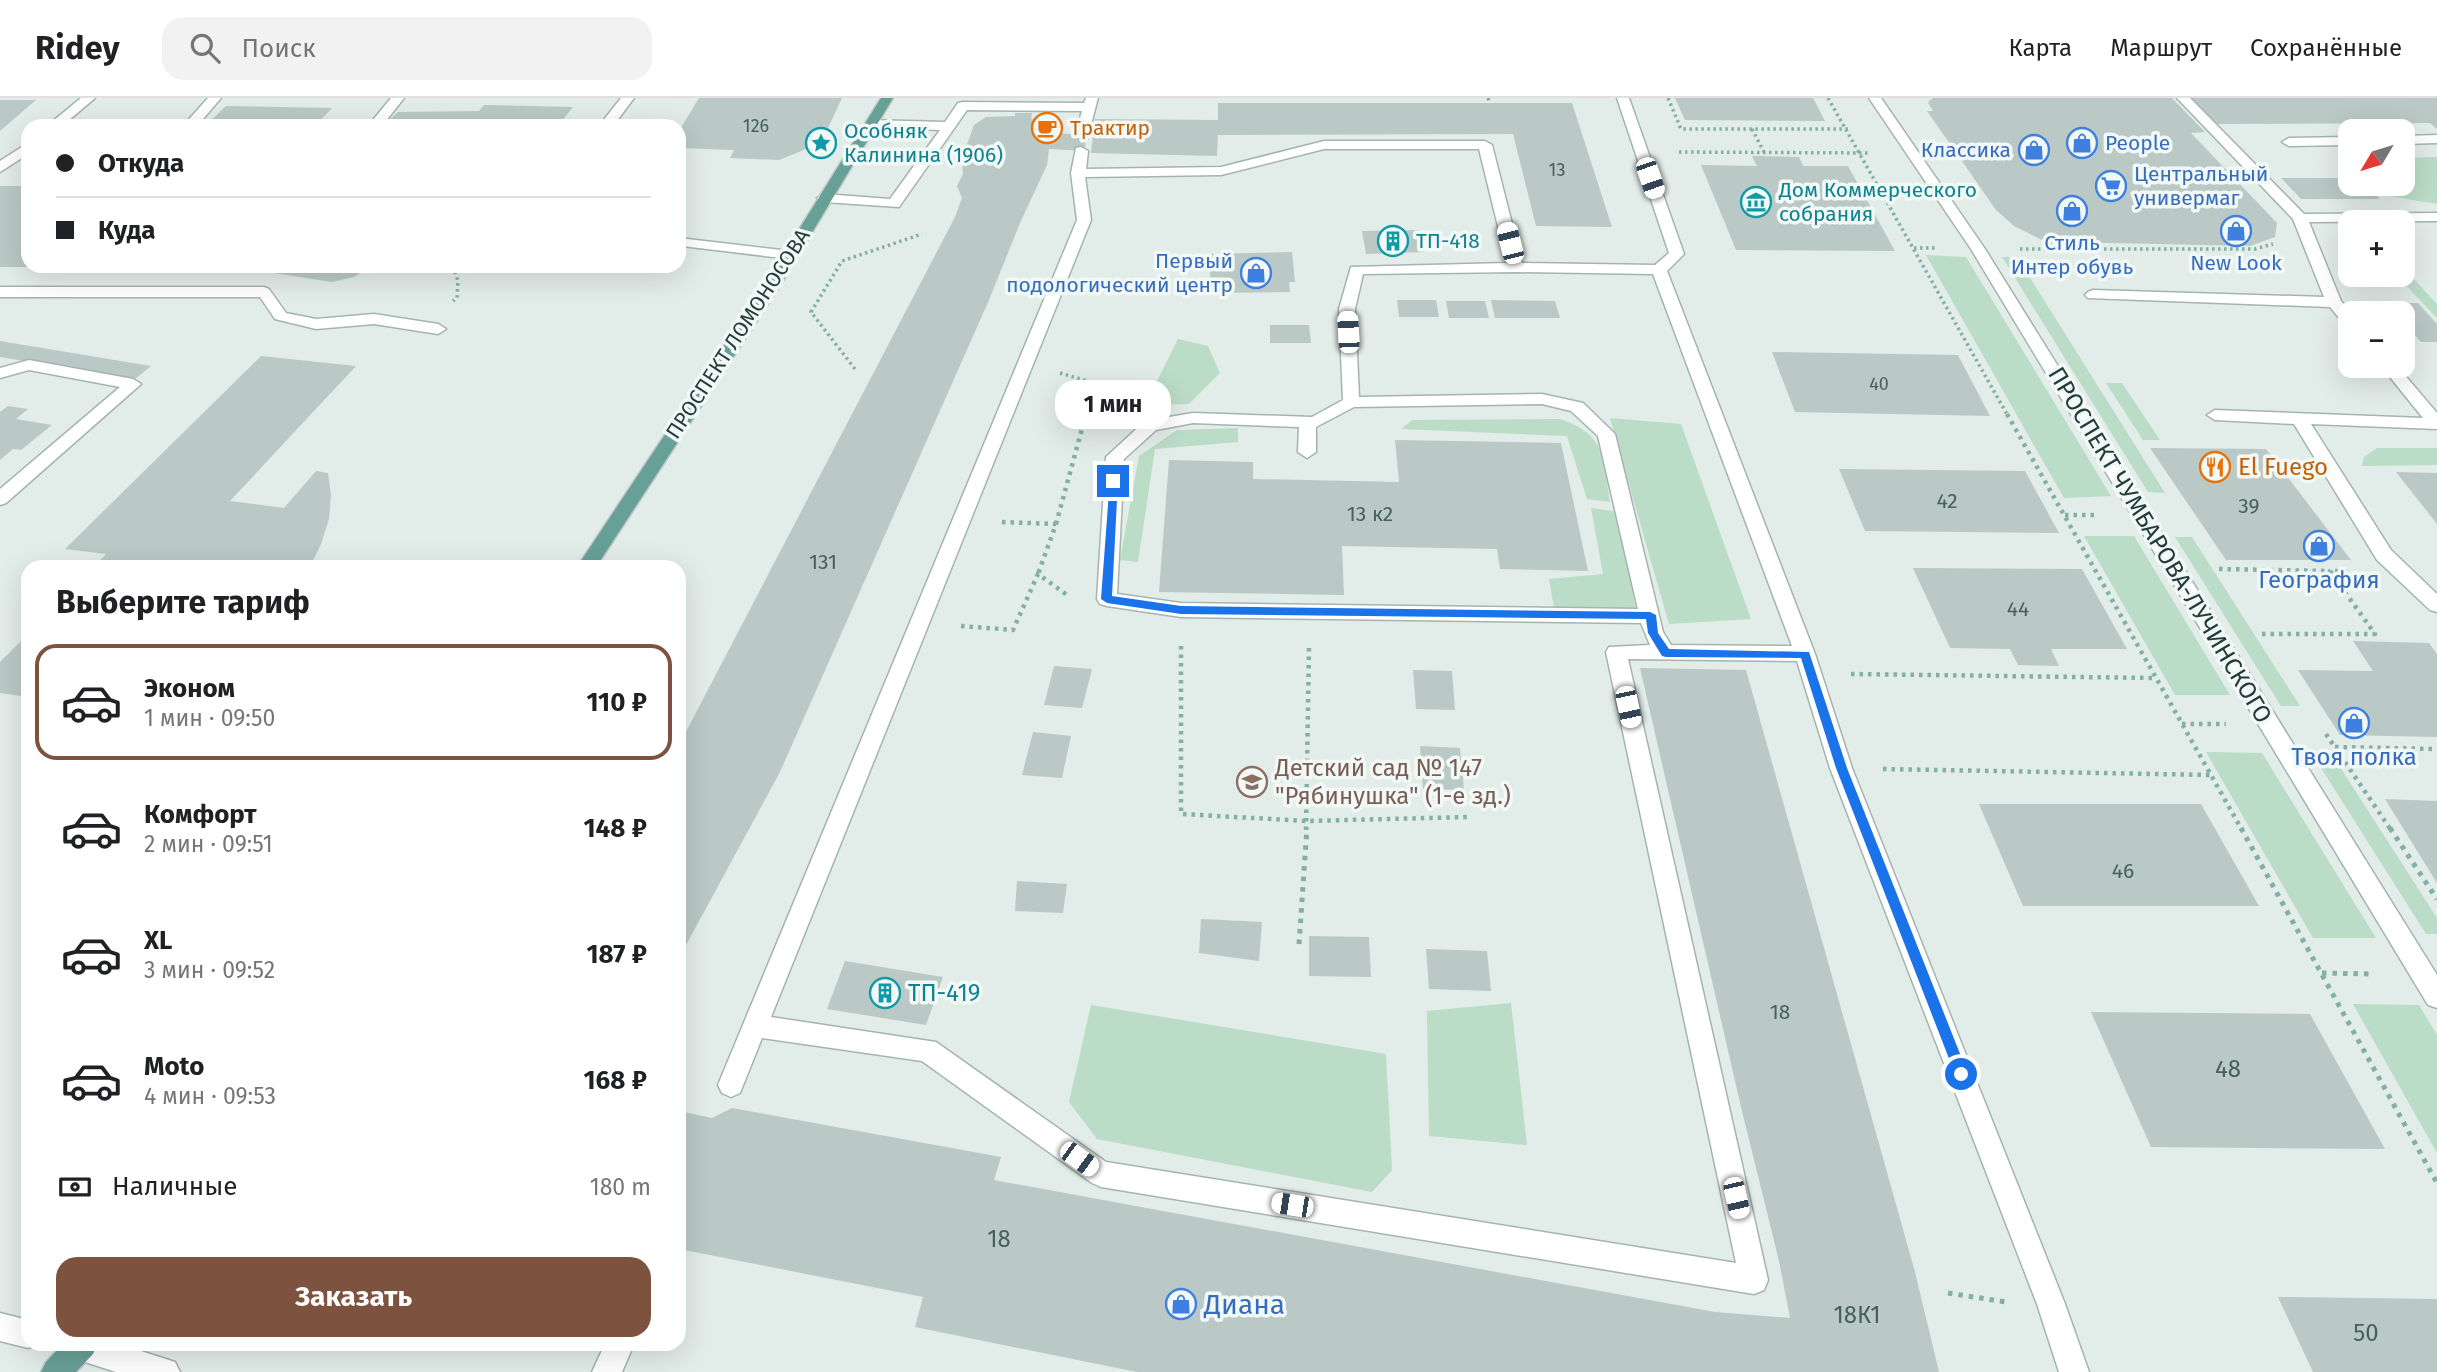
<!DOCTYPE html>
<html lang="ru">
<head>
<meta charset="utf-8">
<style>
  body { margin:0; font-family:"Fira Sans",sans-serif; background:#f2f2f2; color:#202124; height:100vh; display:flex; flex-direction:column; font-size:26px; white-space:nowrap }
  * { box-sizing:border-box; margin:0 }
  p { font-size:23px; color:#757577 }
  .icon { flex:none; width:38px; height:38px; fill:none; stroke:currentColor; stroke-width:2; stroke-linecap:round; stroke-linejoin:round }
  .map { position:relative; flex:1; overflow:hidden }
  .side { position:absolute; left:21px; top:462px; width:665px; height:791px; display:flex; flex-direction:column; background:#fff; border-radius:21px; box-shadow:0 7px 28px #0002 }
  .side>* { flex:none }
  .top-card { position:absolute; left:21px; top:21px; width:665px; height:154px; border-radius:21px; box-shadow:0 7px 28px #0002; display:grid; align-content:center; height:154px; padding:0 35px; background:#fff }
  .needle { width:46px; rotate:232deg }
  .controls { position:absolute; left:2338px; top:21px; display:grid; gap:14px }
  .controls a { display:grid; place-items:center; width:77px; height:77px; border-radius:14px; background:#fff; box-shadow:0 7px 28px #0002; font-size:35px }
  .end { position:absolute; width:32px; height:32px; margin:-16px; border:9px solid #1a73e8; background:#fff; box-shadow:0 0 0 4px #fff }
  .from { border-radius:50% }
  .bubble { position:absolute; height:49px; border-radius:21px; background:#fff; box-shadow:0 7px 28px #0002; font-size:23px; font-weight:700; line-height:49px; text-align:center }
  .car { position:absolute; width:21px; height:42px; margin:-21px -10px; border-radius:9px; box-shadow:0 0 5px 2px #0007; background:linear-gradient(#fff 24%,#345 0 40%,#fff 0 76%,#345 0 86%,#fff 0) }
  .top-card b { display:flex; align-items:center; gap:24px; height:66px; font-size:26px }
  .top-card b+b { border-top:2px solid #e0e0e0 }
  .top-card i { width:18px; height:18px; background:#202124 }
  ul { padding:0; list-style:none }
  li { display:flex; align-items:center; gap:21px; height:116px; margin:0 14px 10px; padding:0 21px; border:4px solid transparent; border-radius:21px }
  li div { flex:1 }
  li b { display:block; font-size:26px }
  li em { font-style:normal; font-weight:700 }
  li.current { border-color:#7d523e }
  li>.icon { width:63px; height:63px; stroke-width:1.5 }
  h2 { padding:0 35px; font-size:32px; line-height:84px }
  .pay { display:flex; align-items:center; gap:18px; height:77px; padding:0 35px; font-size:26px }
  .pay p { margin-inline-start:auto }
  .primary-button { display:flex; gap:14px; margin-top:auto; padding:14px 35px }
  .primary-button a { flex:1; height:80px; border-radius:21px; background:#7d523e; color:#fff; font-size:28px; font-weight:700; line-height:80px; text-align:center }
  header { display:flex; align-items:center; gap:42px; box-sizing:border-box; height:98px; padding:0 35px; background:#fff; border-bottom:2px solid #e0e0e0 }
  header strong { font-size:33px }
  nav { display:flex; gap:38px; margin-inline-start:auto; font-size:24px }
  .search { width:490px; height:63px; background:#f2f2f2; display:flex; align-items:center; gap:18px; box-sizing:border-box; padding:0 24px; border-radius:21px; color:#757577; font-size:26px }
  .map>svg:first-child { display:block }
  .green { fill:#bbdcc7 }
  .building { fill:#bac9c5 }
  .lines { fill:none; stroke-linecap:round; stroke-linejoin:round }
  .lane-casing { stroke:#a5b4b0; stroke-width:3 }
  .street-casing { stroke:#a5b4b0; stroke-width:3 }
  .primary-casing { stroke:#c1c8c7; stroke-width:3 }
  .path-far2 { stroke:#83afa5; stroke-width:3.5; stroke-dasharray:2.5 3.5; stroke-linecap:butt }
  .path-far1 { stroke:#83afa5; stroke-width:4.5; stroke-dasharray:3.5 5; stroke-linecap:butt }
  .path { stroke:#83afa5; stroke-width:5; stroke-dasharray:4.5 6; stroke-linecap:butt }
  .lane { fill:#fff; fill-rule:evenodd }
  .street { fill:#fff; fill-rule:evenodd }
  .primary { fill:#67a097; fill-rule:evenodd }
  .route { fill:#1a73e8 }
  .labels { text-anchor:middle; stroke-width:7; stroke-linejoin:round; paint-order:stroke }
  .far-number-label { font-size:18px; fill:#485f5b }
  .far-food-label { font-size:21px; fill:#c56008; stroke:#f2f8f6; text-anchor:start }
  .far-culture-label { font-size:21px; fill:#0d838f; stroke:#f2f8f6; text-anchor:start }
  .far-shop-label { font-size:21px; fill:#366cbe; stroke:#f2f8f6; text-anchor:start }
  .far-street-label { font-size:21px; fill:#223c38; stroke:#f2f8f6 }
  .number-label { font-size:21px; fill:#485f5b }
  .food-label { font-size:24px; fill:#c56008; stroke:#f2f8f6; text-anchor:start }
  .street-label { font-size:24px; fill:#223c38; stroke:#f2f8f6 }
  .shop-label { font-size:24px; fill:#366cbe; stroke:#f2f8f6 }
  .education-label { font-size:24px; fill:#785e54; stroke:#f2f8f6; text-anchor:start }
  .culture-label { font-size:24px; fill:#0d838f; stroke:#f2f8f6; text-anchor:start }
  .near-number-label { font-size:24px; fill:#485f5b }
  .near-shop-label { font-size:28px; fill:#366cbe; stroke:#f2f8f6; text-anchor:start }
</style>
</head>
<body>
<header>
<strong>Ridey</strong>
<div class="search"><svg class="icon" aria-label="search" viewBox="0 0 24 24"><circle cx="10" cy="10" r="6"/><path d="M15 15l6 6"/></svg>Поиск</div>
<nav><a>Карта</a><a>Маршрут</a><a>Сохранённые</a></nav>
</header>
<div class="map">
<svg width="2437" height="1274" viewBox="0 0 2437 1274">
  <rect width="100%" height="100%" fill="#e2ece8"/>
  <path class="green" d="M2437 59V106L2394 99 2372 86H2403V60Z
    M1926 157 1966 159 2111 398 2064 400Z
    M2002 159H2017L2165 395 2148 394Z
    M2412 179 2437 206V220L2399 180Z
    M1178 241 1208 248 1220 275 1189 306 1145 307Z
    M2106 285H2122L2160 342H2143Z
    M1610 320 1681 326 1751 521 1669 526Z
    M1560 321C1607 337 1603 360 1610 404L1587 401 1567 338 1401 331 1412 322Z
    M1238 330V344L1155 351 1138 464 1120 462 1139 358 1177 332Z
    M2377 350H2437V367L2362 368 2364 359Z
    M1591 410 1618 414 1636 513 1554 510 1549 481 1603 476Z
    M2084 438H2134L2230 597H2175Z
    M2175 439H2192L2300 608H2281Z
    M2206 654 2262 655 2376 840H2313Z
    M2311 654 2331 655 2437 820V836H2426Z
    M1511 905 1527 1047 1429 1038 1427 913Z
    M2353 906 2419 907 2437 937V1055Z
    M1091 907 1386 956 1392 1072 1372 1094 1097 1041 1069 1004Z"/>
  <path class="building" d="M699 0H842L821 45 779 62 730 60 734 52 679 50V33Z
    M1675 0H1813L1825 23 1685 22Z
    M1933 0H2172L2205 34 2191 35 2277 125 2275 139 2250 148 2064 144 2056 149 2014 128 1996 112 1927 13H1933L1928 4Z
    M2192 0H2437V31L2430 25 2217 26Z
    M0 2H36L0 33Z
    M1218 5H1572L1612 129 1536 128 1513 36 1218 37 1217 58 1091 55 1095 21 1218 22Z
    M484 7 573 9 558 28H383L398 14 479 13Z
    M226 8 332 10 315 28H205Z
    M1015 15H1032L1031 21 1048 20 1047 25H1060L1059 35 1086 38 1085 53 1049 51 1047 67 1020 125 989 202 780 674 679 860V647L955 119 962 100 957 88 963 76 962 60 974 27 986 19 1015 18Z
    M1752 58 1799 59 1803 68H1848L1895 153 1736 152 1701 67 1757 68Z
    M2281 80H2350V86H2365L2380 101H2301Z
    M0 88H28V100L20 107 28 108V169H0Z
    M1420 132 1424 154 1366 156 1362 133Z
    M1292 154 1295 184H1289L1290 194 1211 195 1209 156Z
    M105 168H371L354 179 332 184 274 175 105 170Z
    M375 168H413V169L391 173Z
    M1397 202H1436L1439 219H1399Z
    M1491 202 1555 203 1560 220H1495Z
    M1446 203H1485L1489 220H1449Z
    M2385 205H2418L2437 226V244H2421L2403 224V215H2395Z
    M1270 227H1309L1311 245H1270Z
    M0 243 151 268 135 281 0 259Z
    M1772 254 1958 257 1990 318 1795 314Z
    M261 258 356 268 230 403 284 410 316 373 328 375 331 397 329 421 321 446 310 469H94L106 456 65 451Z
    M8 308 28 311 16 321 52 327 21 352 13 351 0 362V314Z
    M1395 342 1561 345 1588 473 1500 471 1497 451 1342 448 1344 497 1159 494 1169 362 1253 364V381L1399 384Z
    M2150 350 2266 351 2351 462H2226Z
    M1839 371 2025 373 2059 435 1865 433Z
    M2396 374 2437 375V426Z
    M1913 470 2082 471 2127 551H2051L2059 568 2018 567 2010 551 1950 550Z
    M28 536V599L0 595V564Z
    M2353 543 2429 545 2437 556V639L2340 637 2298 572 2373 573Z
    M1054 568 1092 571 1082 610 1044 607Z
    M1640 570 1746 572 1915 1174 1939 1274H1137L915 1229 923 1199 679 1151V1013L712 1020 732 1010 1001 1059 994 1082 1715 1214 1790 1220 1779 1163 1741 1009Z
    M1413 572 1452 573 1455 612 1416 611Z
    M1033 634 1071 638 1062 680 1022 677Z
    M1420 648 1460 650 1464 692 1423 691Z
    M2385 701 2437 703V785Z
    M1979 706H2201L2259 808H2023Z
    M1017 783 1067 786 1063 815 1015 813Z
    M1201 821 1262 824 1259 863 1199 855Z
    M1309 838 1369 839 1371 879 1309 878Z
    M1426 851 1487 853 1491 893 1429 891Z
    M845 863 943 879 926 927 827 911Z
    M2091 914 2310 916 2385 1051 2151 1049Z
    M2278 1199 2437 1201V1274H2313Z"/>
  <g class="lines">
    <g class="lane-casing">
      <path id="lane" d="M81 0H95L62 28H47Z
        M208 0H221L197 28H183Z
        M391 0H404L382 28H368Z
        M621 0H634L613 28H599Z
        M1086 0H1098L1087 41 1082 42 1075 38 1082 13 967 12 899 109 824 104 817 100 824 96 890 101 940 32 873 29 866 25 868 22 945 24 958 5 963 4 1084 5Z
        M1617 0H1629L1684 156 1667 173 1815 556 1852 670 2065 1206 2089 1274H2059L2037 1206 1830 670 1797 563 1628 561 1768 1182 1764 1192 1754 1196 1101 1089 1092 1085 922 963 762 940 740 995 731 999 722 995 718 987 1077 122 1071 75 1076 50 1081 49 1088 53 1086 71 1221 69 1324 43H1485L1492 47 1522 165 1655 167 1669 155ZM1324 51H1479L1507 165 1351 169 1339 211 1343 302 1312 319 1193 315 1145 323 1106 359 1097 501 1100 506 1107 508 1181 519 1641 525 1650 547 1609 549 1606 554 1736 1165 1106 1064 936 944 771 919 1091 122 1085 79 1221 77ZM1516 174 1653 176 1792 548 1671 547 1663 534 1615 336 1583 305 1542 296 1359 299 1355 211 1363 176ZM1542 306 1571 313 1598 338 1638 511 1181 505 1117 496 1124 361 1156 332 1193 325 1299 329 1298 354 1307 360 1316 354V329L1354 309Z
        M2177 0H2190L2304 116 2437 115V123L2309 124 2341 203 2352 215 2350 228 2344 226 2330 209 2088 200 2085 197 2088 194 2093 192 2324 199 2293 121Z
        M2437 37V45L2403 46V38Z
        M2350 39V47L2289 48 2282 44 2289 40Z
        M28 45V56L0 74V63Z
        M679 140 790 153 797 157 790 161 682 148H679Z
        M0 189H264L269 191 286 215 316 221 374 216 438 226 446 231 438 236 374 226 316 231 275 221 260 199H0Z
        M29 262 133 281 141 286 6 405 0 407V391L120 289 29 272 0 280V270Z
        M2381 268H2397L2437 315V331L2311 326 2391 452 2437 496V514L2430 512 2377 462 2294 326 2215 322 2207 317 2215 312 2423 320Z
        M605 1246H634L622 1274H592Z"/>
    </g>
    <g class="street-casing">
      <path id="street" d="M1869 0H1881L1985 151 2437 877V910L2428 907 1971 151Z
        M0 1215 28 1222V1246H38L28 1250 0 1243Z
        M56 1246H119L175 1264 180 1274H116L60 1256Z"/>
    </g>
    <g class="primary-casing">
      <path id="primary" d="M881 0H893L781 186 596 469H577L765 186Z
        M63 1246H97L93 1256 76 1274H41L46 1264Z"/>
    </g>
    <path class="path-far2" d="M1488 0 1490 5
      M1668 0 1681 31H1848
      M1828 0 2008 318
      M1752 31 1764 54
      M1679 54 1870 55
      M1914 150H1935
      M2020 151H2255L2273 146
      M453 168 458 183 457 200 453 203
      M855 271 811 214 842 163 922 136
      M1060 275 1094 285 1085 318"/>
    <path class="path-far1" d="M2007 316 2242 732
      M2065 417H2098
      M1002 424 1056 426 1038 476
      M1056 426 1086 316
      M2219 471 2330 473
      M961 528 1013 532 1038 476 1067 497
      M2262 536H2375L2330 473H2350
      M1181 548V716L1307 723 1468 719
      M1851 576 2154 580
      M2182 626H2226
      M2326 636 2391 732
      M2335 649 2437 651
      M1883 671 2210 677
      M1306 732 1309 548"/>
    <path class="path" d="M2241 730 2437 1085
      M2390 730 2437 801
      M1299 846 1307 730
      M2322 875 2373 876
      M1948 1195 2006 1204"/>
    <use href="#lane" class="lane"/>
    <use href="#street" class="street"/>
    <use href="#primary" class="primary"/>
  </g>
  <path class="route" d="M1110 380 1118 383 1112 498 1181 508 1650 514 1656 517 1658 535 1669 551 1809 554 1847 670 1968 976 1966 981 1961 983 1955 976 1836 670 1801 560 1666 559 1662 558 1648 535 1646 521 1181 516 1107 505 1101 501Z"/>
  <defs>
    <g id="cafe-ring" transform="scale(1.575)"><circle r="9.5" fill="#f2f8f6" stroke="#e8710a" stroke-width="1.5"/><path d="M-5.5-4.5H6V0H3Q3 3.5 0 3.5H-2.5Q-5.5 3.5-5.5 0ZM3-3.2v2h1.7v-2ZM-6 4.5H4V6H-6Z" fill="#e8710a"/></g>
    <g id="sight-ring" transform="scale(1.575)"><circle r="9.5" fill="#f2f8f6" stroke="#0f9aa8" stroke-width="1.5"/><path d="M0-6L1.8-2.2L6-1.7L2.9 1.2L3.7 5.4L0 3.3L-3.7 5.4L-2.9 1.2L-6-1.7L-1.8-2.2Z" fill="#0f9aa8"/></g>
    <g id="shop-ring" transform="scale(1.575)"><circle r="9.5" fill="#f2f8f6" stroke="#3f7fe0" stroke-width="1.5"/><path d="M-5-2.5h2.3a2.7 3.5 0 0 1 5.4 0H5L5.5 6h-11ZM-1.5-2.5h3a1.5 2.3 0 0 0-3 0Z" fill="#3f7fe0"/></g>
    <g id="supermarket-ring" transform="scale(1.575)"><circle r="9.5" fill="#f2f8f6" stroke="#3f7fe0" stroke-width="1.5"/><path d="M-6-5.5h2.5l.6 2H6L4.5 2H-2.5L-4.4-4H-6ZM-1.5 3.2a1.3 1.3 0 1 0 .1 0ZM3 3.2a1.3 1.3 0 1 0 .1 0Z" fill="#3f7fe0"/></g>
    <g id="museum-ring" transform="scale(1.575)"><circle r="9.5" fill="#f2f8f6" stroke="#0f9aa8" stroke-width="1.5"/><path d="M0-6L6-3V-2H-6V-3ZM-5-1h2V3h-2ZM-1-1h2V3h-2ZM3-1h2V3H3ZM-6 4H6V6H-6Z" fill="#0f9aa8"/></g>
    <g id="building-ring" transform="scale(1.575)"><circle r="9.5" fill="#f2f8f6" stroke="#0f9aa8" stroke-width="1.5"/><path d="M-4-6H4V6H1V3H-1V6H-4ZM-2.5-4.3h1.7v1.8h-1.7ZM.8-4.3h1.7v1.8H.8ZM-2.5-1h1.7V.8h-1.7ZM.8-1h1.7V.8H.8Z" fill="#0f9aa8"/></g>
    <g id="restaurant-ring" transform="scale(1.575)"><circle r="9.5" fill="#f2f8f6" stroke="#e8710a" stroke-width="1.5"/><path d="M-5-6h1v4h1v-4h1v4h1v-4h1v5L-1.5 .5V6h-2V.5L-5-1ZM5-6V6H3V1.5H1.5Q1.5-4 5-6Z" fill="#e8710a"/></g>
    <g id="school-ring" transform="scale(1.575)"><circle r="9.5" fill="#f2f8f6" stroke="#8d6e63" stroke-width="1.5"/><path d="M0-5L7-2L0 1L-7-2ZM-4 1L0 2.5L4 1V4Q0 6-4 4Z" fill="#8d6e63"/></g>
  </defs>
  <g fill-rule="evenodd">
    <use href="#cafe-ring" x="1047" y="30"/>
    <use href="#sight-ring" x="821" y="45"/>
    <use href="#shop-ring" x="2082" y="45"/>
    <use href="#shop-ring" x="2034" y="52"/>
    <use href="#supermarket-ring" x="2111" y="88"/>
    <use href="#museum-ring" x="1756" y="104"/>
    <use href="#shop-ring" x="2072" y="113"/>
    <use href="#shop-ring" x="2236" y="133"/>
    <use href="#building-ring" x="1393" y="143"/>
    <use href="#shop-ring" x="1256" y="175"/>
    <use href="#restaurant-ring" x="2215" y="369"/>
    <use href="#shop-ring" x="2319" y="448"/>
    <use href="#shop-ring" x="2354" y="625"/>
    <use href="#school-ring" x="1252" y="684"/>
    <use href="#building-ring" x="885" y="895"/>
    <use href="#shop-ring" x="1181" y="1206"/>
  </g>
  <g class="labels">
    <g class="far-number-label">
      <text x="756" y="34">126</text>
      <text x="1557" y="78">13</text>
      <text x="1879" y="292">40</text>
    </g>
    <g class="far-food-label">
      <text x="1070" y="37">Трактир</text>
    </g>
    <g class="far-culture-label">
      <text x="844" y="40">Особняк<tspan x="844" dy="24">Калинина (1906)</tspan></text>
      <text x="1779" y="99">Дом Коммерческого<tspan x="1779" dy="24">собрания</tspan></text>
      <text x="1416" y="150">ТП-418</text>
    </g>
    <g class="far-shop-label">
      <text x="2105" y="52">People</text>
      <text x="2011" y="59" text-anchor="end">Классика</text>
      <text x="2134" y="83">Центральный<tspan x="2134" dy="24">универмаг</tspan></text>
      <text x="2072" y="152" text-anchor="middle">Стиль<tspan x="2072" dy="24">Интер обувь</tspan></text>
      <text x="1233" y="170" text-anchor="end">Первый<tspan x="1233" dy="24">подологический центр</tspan></text>
      <text x="2236" y="172" text-anchor="middle">New Look</text>
    </g>
    <g class="far-street-label">
      <text transform="translate(738 236) rotate(-57)" y="7">ПРОСПЕКТ ЛОМОНОСОВА</text>
    </g>
    <g class="number-label">
      <text x="1947" y="410">42</text>
      <text x="2249" y="415">39</text>
      <text x="1370" y="423">13 к2</text>
      <text x="823" y="471">131</text>
      <text x="2018" y="518">44</text>
      <text x="2123" y="780">46</text>
      <text x="1780" y="921">18</text>
    </g>
    <g class="food-label">
      <text x="2238" y="377">El Fuego</text>
    </g>
    <g class="street-label">
      <text transform="translate(2160 447) rotate(59)" y="8">ПРОСПЕКТ ЧУМБАРОВА-ЛУЧИНСКОГО</text>
    </g>
    <g class="shop-label">
      <text x="2319" y="490">География</text>
      <text x="2354" y="667">Твоя полка</text>
    </g>
    <g class="education-label">
      <text x="1275" y="678">Детский сад № 147<tspan x="1275" dy="28">"Рябинушка" (1-е зд.)</tspan></text>
    </g>
    <g class="culture-label">
      <text x="908" y="903">ТП-419</text>
    </g>
    <g class="near-number-label">
      <text x="2228" y="979">48</text>
      <text x="999" y="1149">18</text>
      <text x="1857" y="1225">18К1</text>
      <text x="2366" y="1243">50</text>
    </g>
    <g class="near-shop-label">
      <text x="1204" y="1216">Диана</text>
    </g>
  </g>
</svg>
<div class="controls">
<a><svg class="needle" viewBox="-14 -14 28 28"><path d="M0-13l5 13h-10z" fill="#e53935"/><path d="M0 13l5-13h-10z" fill="#757577"/></svg></a>
<a>+</a>
<a>−</a>
</div>
<i class="end from" style="left:1961px;top:976px"></i>
<i class="end" style="left:1113px;top:383px"></i>
<div class="bubble" style="left:1055px;top:282px;width:116px">1 мин</div>
<i class="car" style="left:1650px;top:80px;rotate:161deg"></i>
<i class="car" style="left:1510px;top:145px;rotate:346deg"></i>
<i class="car" style="left:1348px;top:234px;rotate:357deg"></i>
<i class="car" style="left:1628px;top:609px;rotate:168deg"></i>
<i class="car" style="left:1079px;top:1061px;rotate:126deg"></i>
<i class="car" style="left:1736px;top:1100px;rotate:167deg"></i>
<i class="car" style="left:1292px;top:1107px;rotate:279deg"></i>
<div class="top-card">
<b><i class="from"></i>Откуда</b>
<b><i></i>Куда</b>
</div>
<section class="side">
<h2>Выберите тариф</h2>
<ul>
<li class="current"><svg class="icon" aria-label="car" viewBox="0 0 24 24"><path d="M5 17H2v-5l4-1 3-4h7l3 4 3 1v5h-3M9 17h6M6 11h13"/><circle cx="7" cy="17" r="2"/><circle cx="17" cy="17" r="2"/></svg><div><b>Эконом</b><p>1 мин · 09:50</p></div><em>110 ₽</em></li>
<li><svg class="icon" aria-label="car" viewBox="0 0 24 24"><path d="M5 17H2v-5l4-1 3-4h7l3 4 3 1v5h-3M9 17h6M6 11h13"/><circle cx="7" cy="17" r="2"/><circle cx="17" cy="17" r="2"/></svg><div><b>Комфорт</b><p>2 мин · 09:51</p></div><em>148 ₽</em></li>
<li><svg class="icon" aria-label="car" viewBox="0 0 24 24"><path d="M5 17H2v-5l4-1 3-4h7l3 4 3 1v5h-3M9 17h6M6 11h13"/><circle cx="7" cy="17" r="2"/><circle cx="17" cy="17" r="2"/></svg><div><b>XL</b><p>3 мин · 09:52</p></div><em>187 ₽</em></li>
<li><svg class="icon" aria-label="car" viewBox="0 0 24 24"><path d="M5 17H2v-5l4-1 3-4h7l3 4 3 1v5h-3M9 17h6M6 11h13"/><circle cx="7" cy="17" r="2"/><circle cx="17" cy="17" r="2"/></svg><div><b>Moto</b><p>4 мин · 09:53</p></div><em>168 ₽</em></li>
</ul>
<div class="pay"><svg class="icon" aria-label="cash" viewBox="0 0 24 24"><path d="M3 7h18v10H3z"/><circle cx="12" cy="12" r="2"/></svg>Наличные<p>180 m</p></div>
<div class="primary-button"><a>Заказать</a></div>
</section>
</div>
</body>
</html>
